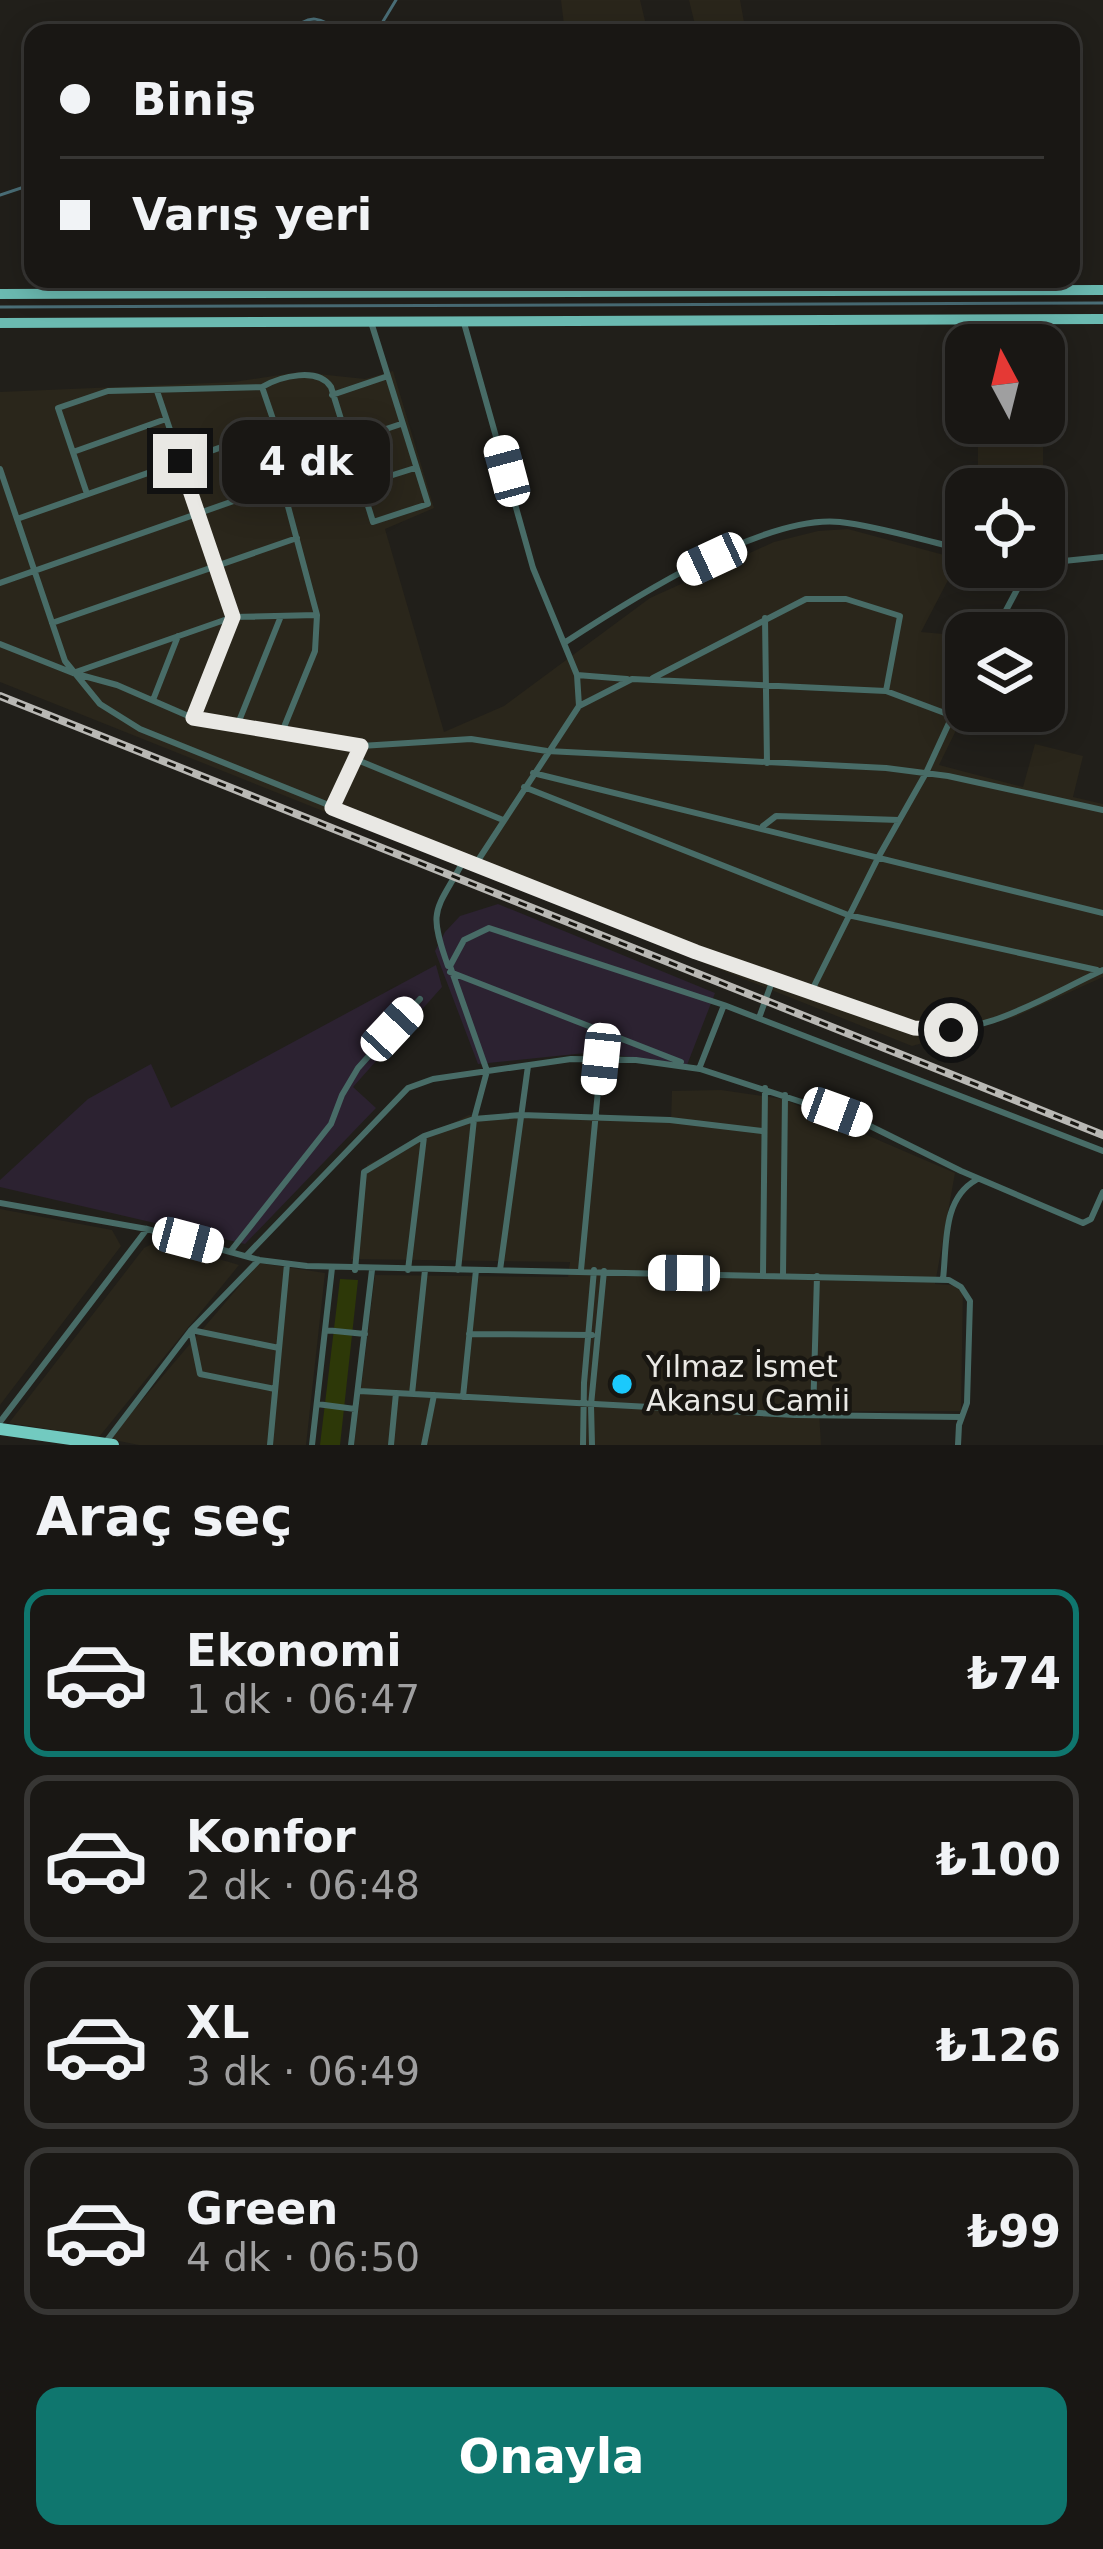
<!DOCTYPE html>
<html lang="tr">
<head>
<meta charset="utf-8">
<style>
  body { margin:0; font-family:"DejaVu Sans",sans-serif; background:#262422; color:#f1f3f6; height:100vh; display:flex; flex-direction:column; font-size:45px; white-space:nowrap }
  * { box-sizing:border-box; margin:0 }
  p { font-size:39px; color:#9f9fa0 }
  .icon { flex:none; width:66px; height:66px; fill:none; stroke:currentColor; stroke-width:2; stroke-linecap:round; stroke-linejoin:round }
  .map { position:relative; height:1445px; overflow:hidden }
  .side { display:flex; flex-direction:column; background:#191714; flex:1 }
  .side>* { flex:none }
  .top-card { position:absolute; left:24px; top:24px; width:1056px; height:264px; border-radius:24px; box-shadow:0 6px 30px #0003,0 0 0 3px #373634; display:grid; align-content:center; height:264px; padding:0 36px; background:#191714 }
  .needle { width:78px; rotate:353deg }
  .controls { position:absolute; left:945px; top:324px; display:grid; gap:24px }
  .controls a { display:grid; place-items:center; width:120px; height:120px; border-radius:24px; background:#191714; box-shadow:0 6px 30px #0003,0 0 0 3px #373634; font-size:60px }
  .end { position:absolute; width:54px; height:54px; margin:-27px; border:15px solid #e9e8e4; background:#111; box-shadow:0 0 0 6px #111 }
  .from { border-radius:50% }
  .bubble { position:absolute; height:84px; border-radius:24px; background:#191714; box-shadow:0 6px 30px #0003,0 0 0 3px #373634; font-size:39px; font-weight:600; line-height:84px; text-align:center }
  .car { position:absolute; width:36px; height:72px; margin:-36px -18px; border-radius:15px; box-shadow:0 0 9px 3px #0007; background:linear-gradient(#fff 24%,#345 0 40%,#fff 0 76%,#345 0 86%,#fff 0) }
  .top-card b { display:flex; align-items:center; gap:42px; height:114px; font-size:45px }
  .top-card b+b { border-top:3px solid #373634 }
  .top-card i { width:30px; height:30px; background:#f1f3f6 }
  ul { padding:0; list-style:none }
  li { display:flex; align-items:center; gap:36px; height:168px; margin:0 24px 18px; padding:0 12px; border:6px solid #373634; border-radius:24px }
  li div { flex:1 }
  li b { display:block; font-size:45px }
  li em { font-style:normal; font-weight:600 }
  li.active { border-color:#0f766e }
  li>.icon { width:108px; height:108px; stroke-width:1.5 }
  h2 { padding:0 36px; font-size:54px; line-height:144px }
  .action { display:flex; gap:24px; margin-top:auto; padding:24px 36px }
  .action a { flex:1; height:138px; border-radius:24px; background:#0f766e; color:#fff; font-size:48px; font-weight:600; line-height:138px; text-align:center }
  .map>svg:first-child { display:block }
  .commercial { fill:#2c2231 }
  .built { fill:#2a261b }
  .green { fill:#2d3808 }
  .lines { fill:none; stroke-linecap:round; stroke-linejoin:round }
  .stream { stroke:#4a6e77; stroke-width:3 }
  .minor { stroke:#486c67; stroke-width:6 }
  .primary { stroke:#6bbab1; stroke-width:10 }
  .trunk { stroke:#72cac0; stroke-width:12 }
  .rail-casing { stroke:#b9b8b4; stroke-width:8 }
  .rail { stroke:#181611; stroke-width:3; stroke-dasharray:9; stroke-linecap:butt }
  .route { stroke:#e9e8e4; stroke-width:15 }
  .poi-dot { fill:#1bc9fc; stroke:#181611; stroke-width:4.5 }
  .labels { text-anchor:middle; stroke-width:9; stroke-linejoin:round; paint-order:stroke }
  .poi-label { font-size:30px; fill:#e9e8e4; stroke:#181611; text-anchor:start }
</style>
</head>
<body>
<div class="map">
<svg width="1103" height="1445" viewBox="0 0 1103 1445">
  <rect width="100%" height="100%" fill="#211f1a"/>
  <path class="commercial" d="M498 904 715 993 687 1065 595 1052 478 1064 435 951 445 932 460 916Z
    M436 965 442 987 353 1087 376 1108 245 1244 0 1187V1180L88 1099 151 1064 171 1108Z"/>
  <path class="built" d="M561 0H640L648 33H565Z
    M689 0H740L746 33H697Z
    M393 371 434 508 385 529 444 732 504 706 650 598 774 542 818 531 848 529 959 559 921 632 966 636V710L939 765 1023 787 1035 744 1083 756 1073 797 1103 804V977L1015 1017 912 1046 0 682V392L234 382 299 372 365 379Z
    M978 438 1043 440V489H978Z
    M721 1090 783 1099 955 1173 935 1284 963 1286 961 1411H819L821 1445H354L375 1275 568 1277 570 1262 351 1259 367 1165 469 1115 671 1122 672 1091Z
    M0 1209 112 1230 121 1246 0 1405Z
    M158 1241 239 1265 99 1437 9 1423 144 1248Z
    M259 1263 325 1273 306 1445H139L109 1439Z"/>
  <path class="green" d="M340 1279 358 1280 340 1445H320Z"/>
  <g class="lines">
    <path class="stream" d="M291 33C308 12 322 17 341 33
      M376 33 396 0
      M0 195 33 184
      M0 307 1103 303"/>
    <path class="minor" d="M464 323 533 568 577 675 579 706
      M262 387 276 428 282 484 317 615 315 651 282 732
      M157 391 233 617 193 718
      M332 395 385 377
      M347 442 401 424
      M73 452 166 419
      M0 469 65 661 100 704 140 729 696 953 914 1028C977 1042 1048 995 1103 970
      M361 485 415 468
      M87 494 58 408 108 391 262 387C281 376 318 367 331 387L373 522 428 504 371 322
      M17 519 276 428
      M1044 563 1103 557
      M0 583 282 484
      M765 618 767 763
      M52 623 297 538
      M994 633 1029 567
      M564 643C627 602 763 514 840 522 882 527 925 541 966 550
      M0 644 73 673 117 685 193 718 361 746 471 739 547 751 886 768 948 776 1103 810
      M73 673 233 617 317 615
      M577 675 627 679
      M653 678 806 599H846L900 616 886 691
      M153 700 178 636
      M237 726 281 616
      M355 759 503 820
      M533 773 1103 913
      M524 787 848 915 1097 970
      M332 808 361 746
      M763 826 776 816 899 820
      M475 865 579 706 632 679 886 691 950 715
      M448 966C427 907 436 912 464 860
      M450 972 681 1062
      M811 992 879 856 926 773 966 686
      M759 1018 773 979
      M699 1069 724 1005
      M0 1203 147 1229 259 1260 307 1266 949 1280 961 1287 970 1301 967 1403 959 1425 958 1445
      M230 1252 331 1124 342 1095 358 1068 420 999
      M246 1256 408 1088 433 1079 571 1059 636 1060 700 1069 860 1121 961 1171 1083 1223 1091 1219 1103 1192
      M355 1270 364 1172 424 1136 474 1119 521 1115 670 1120 762 1131
      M408 1270 424 1137
      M458 1270 474 1119 487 1071 450 966 464 940 489 928 724 1005 1103 1151
      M500 1270 528 1066
      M581 1270 601 1059
      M763 1274 765 1088
      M783 1275 785 1095
      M943 1279C947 1245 942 1199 976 1180
      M325 1330 365 1334
      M469 1334 592 1335
      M275 1389 200 1374 191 1330 279 1348
      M359 1391 795 1415 961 1417
      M412 1394 425 1270
      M463 1397 476 1270
      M317 1404 355 1409
      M813 1415 817 1276
      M0 1422 147 1229
      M105 1443 191 1330 259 1260
      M270 1445 287 1264
      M312 1445 332 1268
      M351 1445 372 1270
      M391 1445 396 1393
      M424 1445 434 1395
      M583 1445 584 1383 594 1270
      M592 1445 591 1405 604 1271"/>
    <path class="primary" d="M0 294 1103 290
      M0 323 1103 319"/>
    <path class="trunk" d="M0 1429 113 1445"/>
    <g class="rail-casing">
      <path id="rail" d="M0 696 1103 1135"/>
    </g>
    <use href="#rail" class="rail"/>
  </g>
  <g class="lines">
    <path class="route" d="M180 461 233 617 193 718 361 746 332 808 696 952 914 1028 951 1030"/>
  </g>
  <circle class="poi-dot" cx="622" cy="1384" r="12"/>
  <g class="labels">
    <g class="poi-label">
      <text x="646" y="1377">Yılmaz İsmet<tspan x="646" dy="34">Akansu Camii</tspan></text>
    </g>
  </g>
</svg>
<div class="controls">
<a><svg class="needle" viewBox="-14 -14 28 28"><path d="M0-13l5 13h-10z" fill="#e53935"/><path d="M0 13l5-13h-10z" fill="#9f9fa0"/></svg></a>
<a><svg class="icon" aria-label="locate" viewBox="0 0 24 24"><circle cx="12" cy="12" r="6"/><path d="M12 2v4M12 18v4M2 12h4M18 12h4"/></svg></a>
<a><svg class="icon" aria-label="layers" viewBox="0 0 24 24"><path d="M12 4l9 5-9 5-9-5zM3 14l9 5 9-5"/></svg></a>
</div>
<i class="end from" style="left:951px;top:1030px"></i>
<i class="end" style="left:180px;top:461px"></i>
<div class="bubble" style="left:222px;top:420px;width:168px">4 dk</div>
<i class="car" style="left:507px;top:471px;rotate:345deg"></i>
<i class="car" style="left:712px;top:559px;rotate:245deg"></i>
<i class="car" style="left:392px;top:1029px;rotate:43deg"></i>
<i class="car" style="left:601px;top:1059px;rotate:186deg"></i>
<i class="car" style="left:837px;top:1112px;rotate:110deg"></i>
<i class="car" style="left:188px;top:1240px;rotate:105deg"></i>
<i class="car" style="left:684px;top:1273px;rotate:271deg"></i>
<div class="top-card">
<b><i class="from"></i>Biniş</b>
<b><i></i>Varış yeri</b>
</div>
</div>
<section class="side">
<h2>Araç seç</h2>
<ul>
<li class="active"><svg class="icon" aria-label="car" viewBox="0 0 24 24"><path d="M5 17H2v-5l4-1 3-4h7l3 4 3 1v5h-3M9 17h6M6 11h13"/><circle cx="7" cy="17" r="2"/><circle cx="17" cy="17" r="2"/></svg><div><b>Ekonomi</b><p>1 dk · 06:47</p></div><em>₺74</em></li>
<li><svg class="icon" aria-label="car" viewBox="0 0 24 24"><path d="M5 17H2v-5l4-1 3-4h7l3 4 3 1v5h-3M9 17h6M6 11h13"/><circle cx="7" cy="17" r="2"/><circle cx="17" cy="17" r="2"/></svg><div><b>Konfor</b><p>2 dk · 06:48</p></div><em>₺100</em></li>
<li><svg class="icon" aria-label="car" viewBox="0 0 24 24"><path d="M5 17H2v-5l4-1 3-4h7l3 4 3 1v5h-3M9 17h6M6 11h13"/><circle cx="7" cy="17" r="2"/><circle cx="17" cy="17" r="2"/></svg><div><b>XL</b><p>3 dk · 06:49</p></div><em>₺126</em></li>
<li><svg class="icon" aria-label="car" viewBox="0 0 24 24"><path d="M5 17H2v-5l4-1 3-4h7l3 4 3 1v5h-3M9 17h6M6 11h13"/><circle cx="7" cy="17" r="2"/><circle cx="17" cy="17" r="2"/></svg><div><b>Green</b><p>4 dk · 06:50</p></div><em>₺99</em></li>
</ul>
<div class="action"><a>Onayla</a></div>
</section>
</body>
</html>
